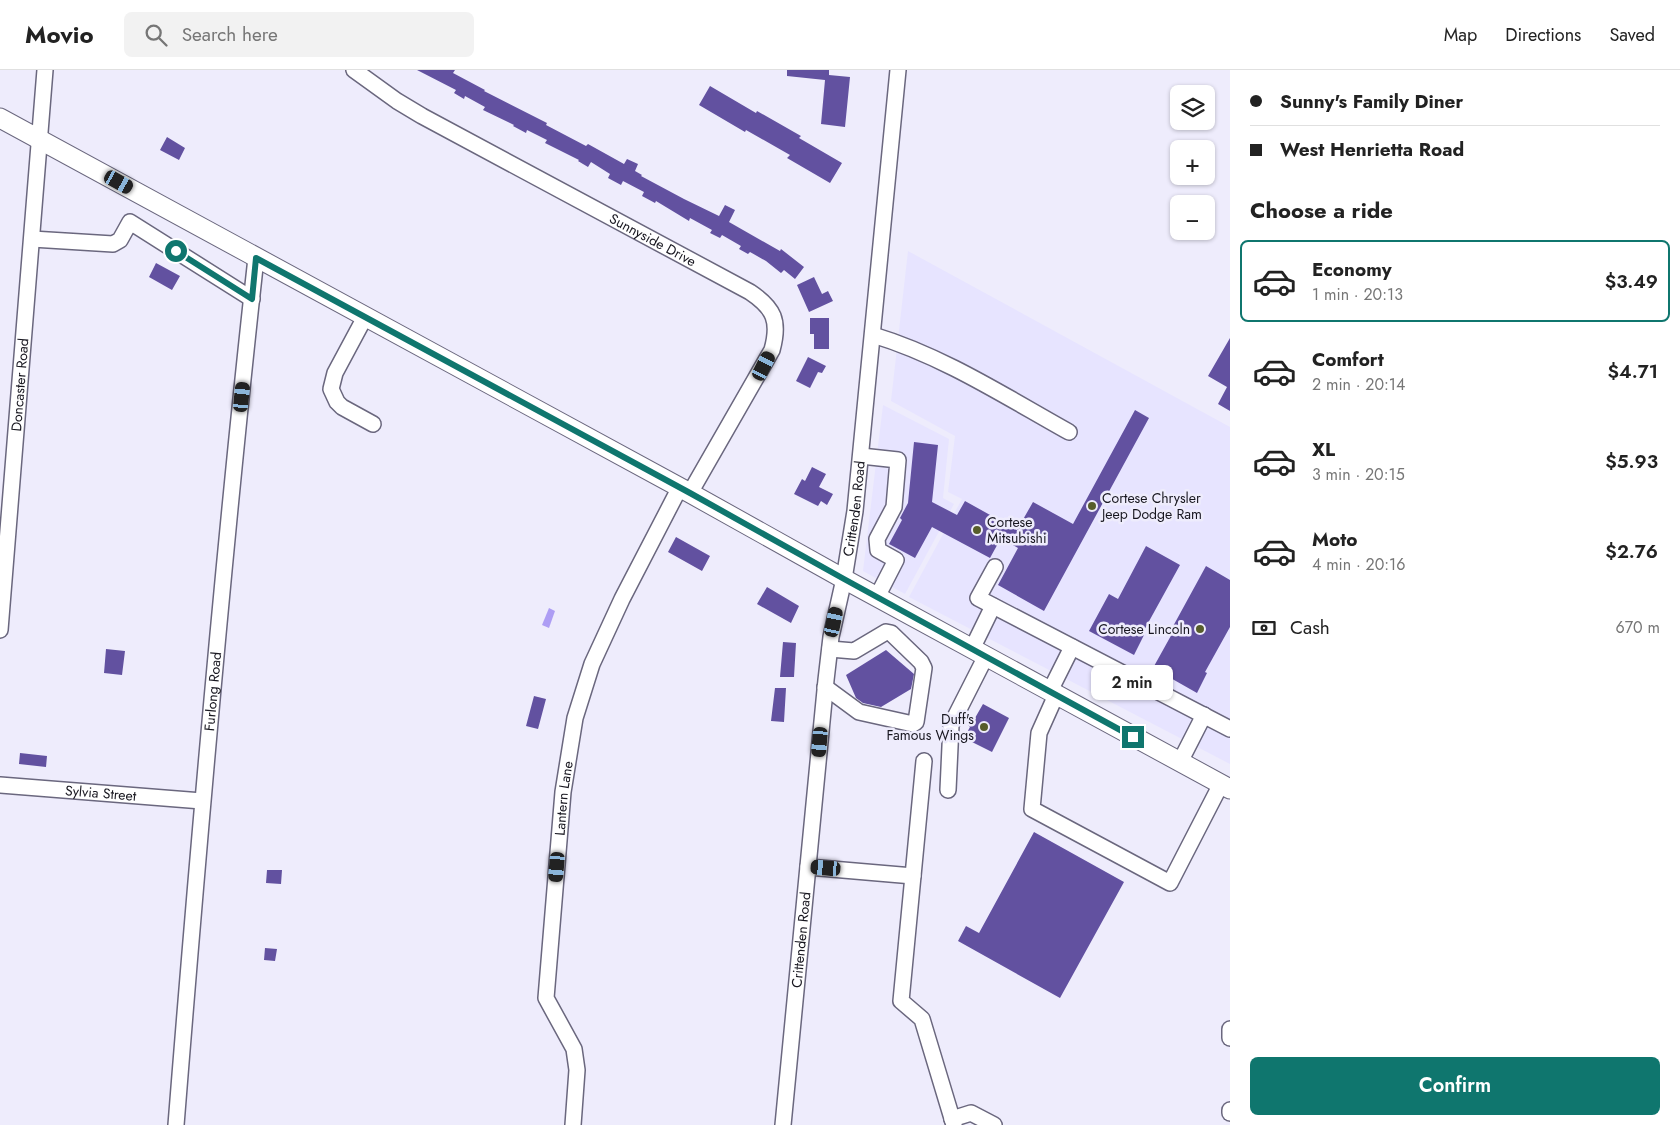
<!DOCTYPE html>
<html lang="en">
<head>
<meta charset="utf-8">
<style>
  body { margin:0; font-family:Jost,sans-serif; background:#f2f2f2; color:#222; height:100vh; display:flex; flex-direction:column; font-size:19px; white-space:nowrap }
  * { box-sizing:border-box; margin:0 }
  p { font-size:16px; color:#767676 }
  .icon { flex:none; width:28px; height:28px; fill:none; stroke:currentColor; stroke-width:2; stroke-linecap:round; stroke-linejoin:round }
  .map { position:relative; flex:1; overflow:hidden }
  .side { display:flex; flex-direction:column; background:#fff; width:450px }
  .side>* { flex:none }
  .banner { display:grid; align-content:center; height:110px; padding:0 20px; background:#fff }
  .fabs { position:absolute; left:1170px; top:15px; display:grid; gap:10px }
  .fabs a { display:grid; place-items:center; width:45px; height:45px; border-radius:8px; background:#fff; box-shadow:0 1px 4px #0004; font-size:25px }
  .end { position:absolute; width:22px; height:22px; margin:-11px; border:6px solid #0f766e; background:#fff; box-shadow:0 0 0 2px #fff }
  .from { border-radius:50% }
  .bubble { position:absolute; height:35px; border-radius:8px; background:#fff; box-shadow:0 1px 4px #0004; font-size:16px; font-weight:600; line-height:35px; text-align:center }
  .car { position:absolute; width:15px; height:30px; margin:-15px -8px; border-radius:6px; box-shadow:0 0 4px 1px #0007; background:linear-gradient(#222 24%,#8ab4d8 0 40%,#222 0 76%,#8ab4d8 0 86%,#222 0) }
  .banner b { display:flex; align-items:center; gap:18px; height:48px; font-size:19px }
  .banner b+b { border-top:1px solid #e0e0e0 }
  .banner i { width:12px; height:12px; background:#222 }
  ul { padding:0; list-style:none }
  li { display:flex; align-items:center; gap:15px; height:82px; margin:0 10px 8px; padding:0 10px; border:2px solid transparent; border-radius:8px }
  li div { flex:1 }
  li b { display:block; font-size:19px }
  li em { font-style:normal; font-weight:600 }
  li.selected { border-color:#0f766e }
  li>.icon { width:45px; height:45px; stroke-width:1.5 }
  h2 { padding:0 20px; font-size:22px; line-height:60px }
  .pay { display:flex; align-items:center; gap:12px; height:55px; padding:0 20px; font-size:19px }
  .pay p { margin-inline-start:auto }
  .button { display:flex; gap:10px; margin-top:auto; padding:10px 20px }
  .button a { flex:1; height:58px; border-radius:8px; background:#0f766e; color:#fff; font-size:20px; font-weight:600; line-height:58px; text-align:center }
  header { display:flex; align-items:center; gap:30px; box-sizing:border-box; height:70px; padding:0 25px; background:#fff; border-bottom:1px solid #e0e0e0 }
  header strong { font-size:24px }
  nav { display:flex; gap:28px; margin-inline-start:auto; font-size:18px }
  .search { width:350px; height:45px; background:#f2f2f2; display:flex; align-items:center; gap:12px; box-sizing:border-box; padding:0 18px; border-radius:8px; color:#767676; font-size:19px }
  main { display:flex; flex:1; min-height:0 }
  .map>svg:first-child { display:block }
  .built { fill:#e7e4ff }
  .water { fill:#ad9df4 }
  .building { fill:#6251a0 }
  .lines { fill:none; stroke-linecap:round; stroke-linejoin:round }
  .minor-casing { stroke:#6a677e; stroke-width:18 }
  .major-casing { stroke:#6a677e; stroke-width:21 }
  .minor { stroke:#fff; stroke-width:15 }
  .major { stroke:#fff; stroke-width:19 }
  .route { stroke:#0f766e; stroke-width:6 }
  .poi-dot { fill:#575d2b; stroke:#eeecfc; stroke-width:2 }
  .labels { text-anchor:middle; stroke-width:5; stroke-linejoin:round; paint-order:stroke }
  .street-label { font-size:14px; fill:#17161f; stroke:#eeecfc }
  .poi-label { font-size:14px; fill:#17161f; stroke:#eeecfc; text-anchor:start }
</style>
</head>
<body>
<header>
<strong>Movio</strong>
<div class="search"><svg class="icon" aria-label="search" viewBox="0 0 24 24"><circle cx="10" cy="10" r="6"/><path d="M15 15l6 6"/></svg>Search here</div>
<nav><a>Map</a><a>Directions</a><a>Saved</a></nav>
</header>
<main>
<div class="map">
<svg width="1230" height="1055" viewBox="0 0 1230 1055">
  <rect width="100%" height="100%" fill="#eeecfc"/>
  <path class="built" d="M908 181 1230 357V694L909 527 962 429 948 422 955 366 891 331Z
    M883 335 949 369 943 428 954 434 905 524 863 501Z"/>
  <path class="water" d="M549 538 555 541 549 558 542 555Z"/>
  <path class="building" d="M417 0H455L453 3 485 20 484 21 547 53 546 55 586 76 588 74 624 94 627 89 638 94 635 101 642 105 641 106 684 129 719 146 725 135 735 140 729 152 780 181 781 179 804 197 795 209 784 200 781 203 766 191 750 182 748 184 739 179 741 176 722 165 720 168 710 163 712 160 690 148 689 151 656 131 655 133 642 126 644 122 623 111 621 115 608 108 610 104 591 92 588 97 578 91 579 90 545 73 547 70 527 60 526 63 513 56 514 55 483 40 485 37 465 26 464 29 454 23 456 20Z
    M787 0H829V5L850 7 845 57 821 54 825 10 787 6Z
    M710 16 756 43 757 41 801 66 799 68 842 93 830 113 787 88 790 85 746 60 745 62 699 35Z
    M167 67 185 78 179 90 160 80Z
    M156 193 180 206 172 220 149 207Z
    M814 207 822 224 828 221 833 231 809 242 797 215Z
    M810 248H829V279H814V264H810Z
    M1230 268V341L1218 334 1227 317 1208 306Z
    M808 287 826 296 822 303 818 302 810 318 796 311Z
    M1135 340 1149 348 1044 541 998 515 1018 478 1001 468 990 488 932 457 915 488 889 474 902 450 900 448 908 433 914 372 938 375 932 432 957 445 965 431 1017 460 1033 432 1073 454Z
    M812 397 826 404 819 417 833 424 827 435 821 431 818 436 794 424 802 409 805 411Z
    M676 467 710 486 702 501 668 482Z
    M1146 476 1180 495 1142 564 1144 565 1134 585 1089 561 1109 524 1118 529Z
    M1206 496 1230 510V557L1205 602 1207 603 1197 623 1153 598 1173 562 1171 560Z
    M767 517 799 536 791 553 757 534Z
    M783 572 796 573 794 607H780Z
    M106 579 125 581 122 605 104 603Z
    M886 580 914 604 911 619 881 637 863 633 856 628 846 605Z
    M775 618H786L784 652 771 651Z
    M534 626 546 629 538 659 526 656Z
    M983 634 1009 648 992 682 964 668 970 657 968 655 972 646 975 648Z
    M20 683 47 686 46 697 19 694Z
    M1034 762 1124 812 1060 928 958 871 966 856 979 863Z
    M267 800H282L281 814 266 813Z
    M265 878 277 879 275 891 264 890Z"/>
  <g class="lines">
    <g class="minor-casing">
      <g id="minor">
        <path id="s1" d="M354 0 397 31 422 46 750 222C774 238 780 251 772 280L690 423"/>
        <path d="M32 169 113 174 120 170 130 152 252 229"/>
        <path d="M365 247 335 303 331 319 337 332 342 337 373 354"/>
        <path d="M873 265C943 286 1006 327 1069 362"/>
        <path d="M861 386 898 390 894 437 877 469 878 480 896 490 877 527"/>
        <path d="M995 497 978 528 1230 659"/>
        <path id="s2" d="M0 560 45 0"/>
        <path d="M972 579 993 536"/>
        <path d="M825 617 859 642 913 654 916 652 924 598 921 592 891 563 886 562 854 581 830 579"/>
        <path d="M1050 621 1072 577"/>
        <path d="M1056 625 1039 663 1032 739 1170 813 1221 714"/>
        <path d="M924 691 901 931 922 949 954 1055"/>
        <path d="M1180 692 1204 645"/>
        <path id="s3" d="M0 715 202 731"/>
        <path d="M948 720 951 655 986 586"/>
        <path d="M808 797 913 806"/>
        <path d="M1230 959V968"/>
        <path d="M1230 1040V1043"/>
        <path d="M952 1049 971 1043 994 1055"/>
        <path id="s4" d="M176 1055C199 766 224 476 256 188"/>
        <path id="s5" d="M573 1055 577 1000 574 979 546 928 563 722 575 648 592 594 622 529 680 417"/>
        <path id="s6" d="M783 1055 826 610 831 567 844 509 855 441 898 0"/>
      </g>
    </g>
    <g class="major-casing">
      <path id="major" d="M0 48 690 423 844 509 1230 719"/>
    </g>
    <use href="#minor" class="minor"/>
    <use href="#major" class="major"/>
  </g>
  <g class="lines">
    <path class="route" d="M176 181 252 229 256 188 690 423 844 509 1133 667"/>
  </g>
  <g class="poi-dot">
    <circle cx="1092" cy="436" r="5"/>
    <circle cx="977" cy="460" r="5"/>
    <circle cx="1200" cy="559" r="5"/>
    <circle cx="984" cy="657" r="5"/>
  </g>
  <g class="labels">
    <g class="street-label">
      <text dy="5" stroke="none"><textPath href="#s1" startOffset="344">Sunnyside Drive</textPath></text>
      <text dy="5" stroke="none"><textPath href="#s2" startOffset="246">Doncaster Road</textPath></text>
      <text dy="5" stroke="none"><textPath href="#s6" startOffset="621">Crittenden Road</textPath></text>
      <text dy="5" stroke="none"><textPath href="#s4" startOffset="435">Furlong Road</textPath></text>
      <text dy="5" stroke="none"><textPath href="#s3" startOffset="101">Sylvia Street</textPath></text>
      <text dy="5" stroke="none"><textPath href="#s5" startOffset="335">Lantern Lane</textPath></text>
      <text dy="5" stroke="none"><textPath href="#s6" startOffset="186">Crittenden Road</textPath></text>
    </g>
    <g class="poi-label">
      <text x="1102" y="433">Cortese Chrysler<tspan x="1102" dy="16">Jeep Dodge Ram</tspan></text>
      <text x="987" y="457">Cortese<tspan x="987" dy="16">Mitsubishi</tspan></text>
      <text x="1190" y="564" text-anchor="end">Cortese Lincoln</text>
      <text x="974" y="654" text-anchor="end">Duff's<tspan x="974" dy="16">Famous Wings</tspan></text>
    </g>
  </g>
</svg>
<div class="fabs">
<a><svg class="icon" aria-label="layers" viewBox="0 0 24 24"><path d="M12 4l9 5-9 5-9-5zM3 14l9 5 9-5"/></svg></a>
<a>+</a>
<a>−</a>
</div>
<i class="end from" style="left:176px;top:181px"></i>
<i class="end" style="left:1133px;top:667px"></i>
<div class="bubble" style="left:1091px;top:595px;width:82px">2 min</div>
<i class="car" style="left:119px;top:112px;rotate:119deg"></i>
<i class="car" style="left:764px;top:296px;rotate:27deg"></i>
<i class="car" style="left:242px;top:327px;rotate:6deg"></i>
<i class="car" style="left:834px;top:552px;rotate:12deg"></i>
<i class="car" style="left:820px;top:672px;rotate:185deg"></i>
<i class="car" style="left:557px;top:797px;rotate:185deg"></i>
<i class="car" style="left:826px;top:798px;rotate:275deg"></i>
</div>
<section class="side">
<div class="banner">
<b><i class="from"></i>Sunny's Family Diner</b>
<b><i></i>West Henrietta Road</b>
</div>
<h2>Choose a ride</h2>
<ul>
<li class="selected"><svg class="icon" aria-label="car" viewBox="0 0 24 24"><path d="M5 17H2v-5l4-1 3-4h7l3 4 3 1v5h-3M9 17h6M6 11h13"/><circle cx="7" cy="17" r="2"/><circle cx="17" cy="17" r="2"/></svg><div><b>Economy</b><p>1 min · 20:13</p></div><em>$3.49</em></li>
<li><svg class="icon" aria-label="car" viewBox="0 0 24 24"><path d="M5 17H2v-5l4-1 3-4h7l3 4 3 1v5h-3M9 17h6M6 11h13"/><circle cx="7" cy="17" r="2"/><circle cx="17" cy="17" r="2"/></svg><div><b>Comfort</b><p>2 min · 20:14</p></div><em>$4.71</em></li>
<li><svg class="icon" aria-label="car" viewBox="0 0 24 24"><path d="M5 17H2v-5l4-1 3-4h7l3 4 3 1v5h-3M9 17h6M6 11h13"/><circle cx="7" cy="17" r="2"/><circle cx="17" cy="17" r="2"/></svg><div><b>XL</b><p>3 min · 20:15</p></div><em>$5.93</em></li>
<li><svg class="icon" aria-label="car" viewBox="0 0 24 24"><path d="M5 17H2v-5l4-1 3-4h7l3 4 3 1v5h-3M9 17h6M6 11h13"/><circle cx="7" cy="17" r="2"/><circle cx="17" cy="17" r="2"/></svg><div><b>Moto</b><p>4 min · 20:16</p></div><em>$2.76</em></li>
</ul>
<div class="pay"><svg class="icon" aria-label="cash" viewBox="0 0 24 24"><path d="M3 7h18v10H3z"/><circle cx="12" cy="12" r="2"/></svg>Cash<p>670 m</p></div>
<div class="button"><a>Confirm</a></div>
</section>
</main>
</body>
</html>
